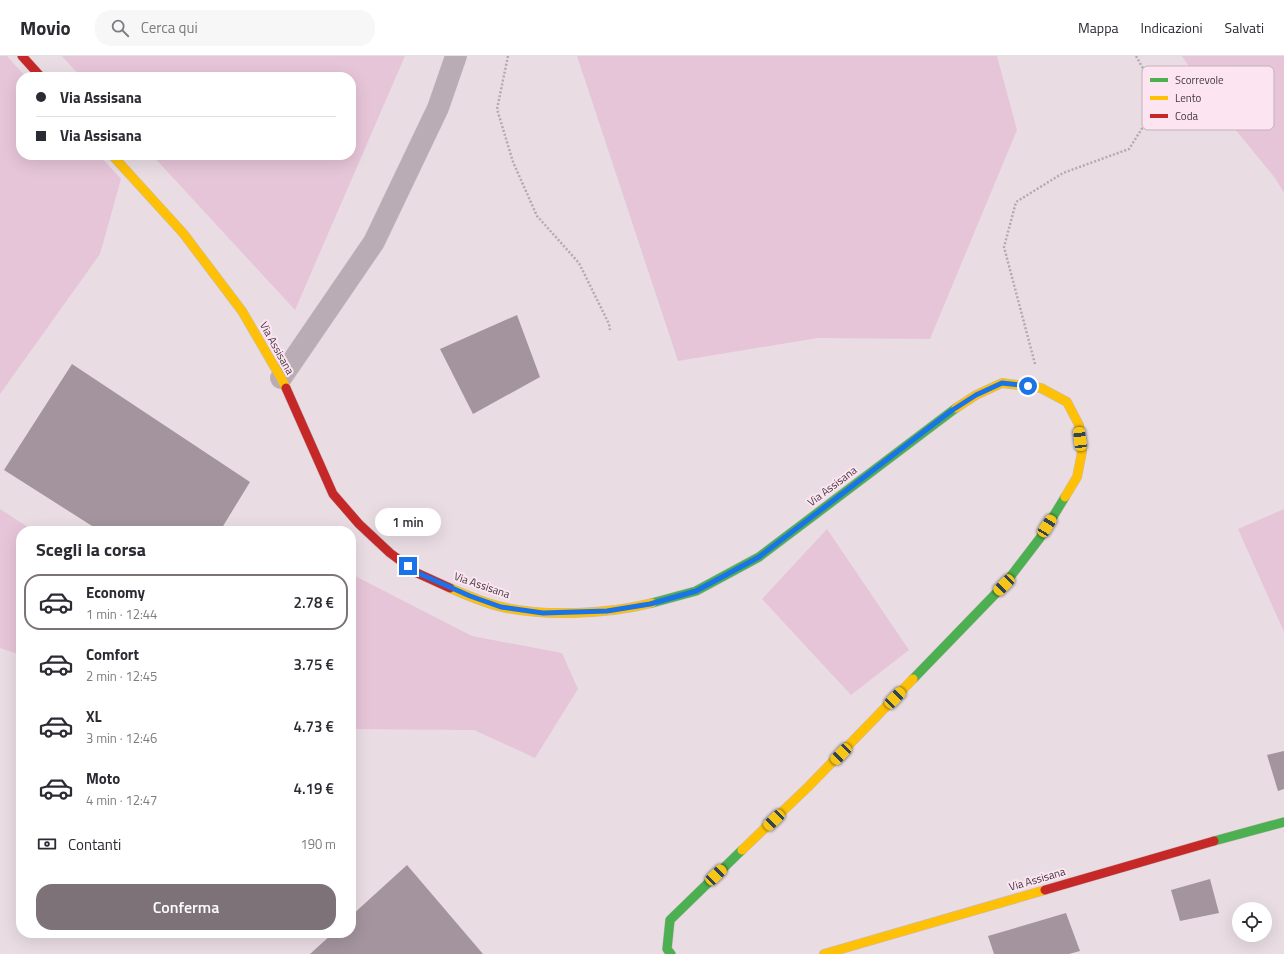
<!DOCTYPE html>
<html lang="it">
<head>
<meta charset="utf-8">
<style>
  body { margin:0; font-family:"Titillium Web",sans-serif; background:#f7f7f7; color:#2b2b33; height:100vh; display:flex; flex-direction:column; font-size:15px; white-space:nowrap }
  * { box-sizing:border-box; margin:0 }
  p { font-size:13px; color:#7c7c81 }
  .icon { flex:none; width:22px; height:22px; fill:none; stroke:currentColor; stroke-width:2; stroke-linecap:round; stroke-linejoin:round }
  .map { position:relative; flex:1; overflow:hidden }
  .drawer { position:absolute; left:16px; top:470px; width:340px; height:412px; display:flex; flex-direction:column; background:#fff; border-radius:16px; box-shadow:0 4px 16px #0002 }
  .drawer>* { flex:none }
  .hud { position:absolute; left:16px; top:16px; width:340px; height:88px; border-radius:16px; box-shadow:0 4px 16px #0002; display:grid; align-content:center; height:88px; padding:0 20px; background:#fff }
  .controls { position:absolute; left:1232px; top:846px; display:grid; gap:8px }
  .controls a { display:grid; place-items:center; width:40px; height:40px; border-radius:50%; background:#fff; box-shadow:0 4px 16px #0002; font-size:20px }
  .end { position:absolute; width:18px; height:18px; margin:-9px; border:5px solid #1a73e8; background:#fff; box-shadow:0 0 0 2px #fff }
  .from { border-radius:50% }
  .bubble { position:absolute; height:28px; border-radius:14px; background:#fff; box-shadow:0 4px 16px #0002; font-size:13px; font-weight:600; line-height:28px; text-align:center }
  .car { position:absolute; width:12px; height:24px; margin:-12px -6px; border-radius:5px; box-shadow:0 0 3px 1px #0007; background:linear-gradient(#f5c518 24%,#345 0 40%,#f5c518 0 76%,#345 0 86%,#f5c518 0) }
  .hud b { display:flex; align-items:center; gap:14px; height:38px; font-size:15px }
  .hud b+b { border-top:1px solid #e1e1e2 }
  .hud i { width:10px; height:10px; background:#2b2b33 }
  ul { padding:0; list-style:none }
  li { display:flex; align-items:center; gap:12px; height:56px; margin:0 8px 6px; padding:0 12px; border:2px solid transparent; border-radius:16px }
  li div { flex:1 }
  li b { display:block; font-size:15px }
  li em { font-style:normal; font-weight:600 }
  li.active { border-color:#7c7278 }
  li>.icon { width:36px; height:36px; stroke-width:1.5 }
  h2 { padding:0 20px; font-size:18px; line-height:48px }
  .pay { display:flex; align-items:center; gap:10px; height:44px; padding:0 20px; font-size:15px }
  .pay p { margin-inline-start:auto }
  .action { display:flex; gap:8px; margin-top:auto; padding:8px 20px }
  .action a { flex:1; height:46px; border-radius:16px; background:#7c7278; color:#fff; font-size:16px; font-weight:600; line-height:46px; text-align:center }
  header { display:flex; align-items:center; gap:24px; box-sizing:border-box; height:56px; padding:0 20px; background:#fff; border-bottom:1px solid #e1e1e2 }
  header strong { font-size:19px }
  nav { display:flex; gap:22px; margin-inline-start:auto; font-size:14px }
  .search { width:280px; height:36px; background:#f7f7f7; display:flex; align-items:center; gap:10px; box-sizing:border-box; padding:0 14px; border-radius:16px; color:#7c7c81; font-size:15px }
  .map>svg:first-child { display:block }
  .green { fill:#e6c5d8 }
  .building { fill:#a3949d }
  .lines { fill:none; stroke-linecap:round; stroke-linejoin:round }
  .street-casing { stroke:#c3babf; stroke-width:22 }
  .fast-casing { stroke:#c3babf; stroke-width:10 }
  .slow-casing { stroke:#c3babf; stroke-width:10 }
  .jam-casing { stroke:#c3babf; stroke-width:10 }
  .path { stroke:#b5a9b0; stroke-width:2.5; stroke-dasharray:2 2; stroke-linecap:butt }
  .street { stroke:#baacb4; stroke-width:21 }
  .fast { stroke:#4caf50; stroke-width:9 }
  .slow { stroke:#ffc107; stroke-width:9 }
  .jam { stroke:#c62828; stroke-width:9 }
  .route { stroke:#1a73e8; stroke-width:5 }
  .labels { text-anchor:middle; stroke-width:4; stroke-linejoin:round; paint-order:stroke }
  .street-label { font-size:11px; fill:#42393e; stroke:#fce4f1 }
  .key { fill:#fce4f1; stroke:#c4b1bb; stroke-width:1 }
  .key-label { font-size:11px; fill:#42393e }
</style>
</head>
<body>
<header>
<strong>Movio</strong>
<div class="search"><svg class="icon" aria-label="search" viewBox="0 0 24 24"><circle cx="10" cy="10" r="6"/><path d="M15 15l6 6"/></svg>Cerca qui</div>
<nav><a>Mappa</a><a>Indicazioni</a><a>Salvati</a></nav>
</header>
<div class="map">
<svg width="1284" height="898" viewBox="0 0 1284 898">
  <rect width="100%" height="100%" fill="#e9dde3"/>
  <path class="green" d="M0 0H7L26 21H21V99H99L121 123 100 198 0 338Z
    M62 0H405L295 254 152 99H351V21H81Z
    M577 0H997L1017 74 930 283 818 282 678 305Z
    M1182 0H1284V137L1275 122 1211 44Z
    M0 453 34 475H21V599L0 592Z
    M1284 453V576L1238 473Z
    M827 473 909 594 851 639 762 543Z
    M351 518 472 580 562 597 578 633 535 702 474 674 351 673Z"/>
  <path class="building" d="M517 259 540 321 473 358 440 293Z
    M72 308 250 426 220 475H100L4 414Z
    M1284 695V733L1278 735 1267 699Z
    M407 809 483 898H310L333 877H351V860Z
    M1210 823 1219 857 1180 865 1171 834Z
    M1066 857 1080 895 1069 898H994L988 880Z"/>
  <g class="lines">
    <g class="street-casing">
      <path id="street" d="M281 322 374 186 438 52 456 0"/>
    </g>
    <g class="fast-casing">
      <path id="fast" d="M652 547 696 535 759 501 956 352
        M913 623 1004 529 1040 482 1065 441
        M1214 785 1284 766
        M671 898 667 893 670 864 742 794"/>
    </g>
    <g class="slow-casing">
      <path id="slow" d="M112 99 183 177 242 255 281 322 286 332
        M956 352 976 339 1002 327 1041 332 1067 346 1079 369 1082 396 1077 421 1065 441
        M450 532C466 539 484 547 502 551 546 561 608 558 652 547
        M742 794 808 731 913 623
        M824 898 1045 834"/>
    </g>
    <g class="jam-casing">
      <path id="jam" d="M22 0 41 21
        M286 332 333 438 359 468 390 497 417 517 450 532
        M1045 834 1214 785"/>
    </g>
    <path class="path" d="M508 0 497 53 513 106 537 160 579 207 609 268 610 274
      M1035 308 1004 191 1016 146 1063 117 1129 93 1148 63 1145 16 1136 0"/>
    <use href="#street" class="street"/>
    <use href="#fast" class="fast"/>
    <use href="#slow" class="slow"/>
    <use href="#jam" class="jam"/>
  </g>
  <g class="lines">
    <path class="route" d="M408 510 418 517 470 540 501 551 543 557 607 555 650 548 696 535 759 501 951 355 976 339 1002 327 1028 330"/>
  </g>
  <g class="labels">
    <g class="street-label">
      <text transform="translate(277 292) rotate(61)" y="4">Via Assisana</text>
      <text transform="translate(832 430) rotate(-37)" y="4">Via Assisana</text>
      <text transform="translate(482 529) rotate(19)" y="4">Via Assisana</text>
      <text transform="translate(1037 823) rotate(-16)" y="4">Via Assisana</text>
    </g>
  </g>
  <rect x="1142" y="10" width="132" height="64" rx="6" class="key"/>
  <rect x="1150" y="22" width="18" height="4" fill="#4caf50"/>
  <rect x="1150" y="40" width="18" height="4" fill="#ffc107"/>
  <rect x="1150" y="58" width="18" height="4" fill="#c62828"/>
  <g class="key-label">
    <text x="1175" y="28">Scorrevole</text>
    <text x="1175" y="46">Lento</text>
    <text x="1175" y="64">Coda</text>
  </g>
</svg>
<div class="controls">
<a><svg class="icon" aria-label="locate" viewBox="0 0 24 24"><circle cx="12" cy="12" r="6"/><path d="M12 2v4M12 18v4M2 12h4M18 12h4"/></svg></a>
</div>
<i class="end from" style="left:1028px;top:330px"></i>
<i class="end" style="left:408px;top:510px"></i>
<div class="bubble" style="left:375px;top:452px;width:66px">1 min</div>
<i class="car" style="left:1080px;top:383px;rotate:353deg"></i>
<i class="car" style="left:1047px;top:470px;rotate:32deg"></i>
<i class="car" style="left:1004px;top:529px;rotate:225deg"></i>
<i class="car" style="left:895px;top:642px;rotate:44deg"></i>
<i class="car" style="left:841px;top:698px;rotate:224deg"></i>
<i class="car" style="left:774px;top:764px;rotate:226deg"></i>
<i class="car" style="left:716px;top:819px;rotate:46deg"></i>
<div class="hud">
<b><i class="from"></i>Via Assisana</b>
<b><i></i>Via Assisana</b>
</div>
<section class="drawer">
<h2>Scegli la corsa</h2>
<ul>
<li class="active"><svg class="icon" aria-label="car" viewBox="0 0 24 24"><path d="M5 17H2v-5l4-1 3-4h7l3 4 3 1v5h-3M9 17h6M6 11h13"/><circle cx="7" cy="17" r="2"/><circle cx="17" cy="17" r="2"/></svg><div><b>Economy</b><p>1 min · 12:44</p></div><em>2.78 €</em></li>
<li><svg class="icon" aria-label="car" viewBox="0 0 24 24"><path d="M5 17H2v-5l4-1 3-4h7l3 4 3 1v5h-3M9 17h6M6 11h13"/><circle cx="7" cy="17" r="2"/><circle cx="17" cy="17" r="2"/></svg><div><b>Comfort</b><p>2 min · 12:45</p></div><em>3.75 €</em></li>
<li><svg class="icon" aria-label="car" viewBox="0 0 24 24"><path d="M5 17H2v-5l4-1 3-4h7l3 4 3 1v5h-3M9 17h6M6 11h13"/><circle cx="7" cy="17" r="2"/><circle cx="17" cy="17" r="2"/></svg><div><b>XL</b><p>3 min · 12:46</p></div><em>4.73 €</em></li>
<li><svg class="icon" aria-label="car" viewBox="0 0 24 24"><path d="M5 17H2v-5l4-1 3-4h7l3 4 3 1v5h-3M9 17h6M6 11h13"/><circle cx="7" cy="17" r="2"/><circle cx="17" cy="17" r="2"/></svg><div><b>Moto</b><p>4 min · 12:47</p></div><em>4.19 €</em></li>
</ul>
<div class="pay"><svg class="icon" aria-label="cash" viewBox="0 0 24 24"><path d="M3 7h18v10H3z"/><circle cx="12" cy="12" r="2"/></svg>Contanti<p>190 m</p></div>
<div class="action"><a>Conferma</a></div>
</section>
</div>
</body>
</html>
